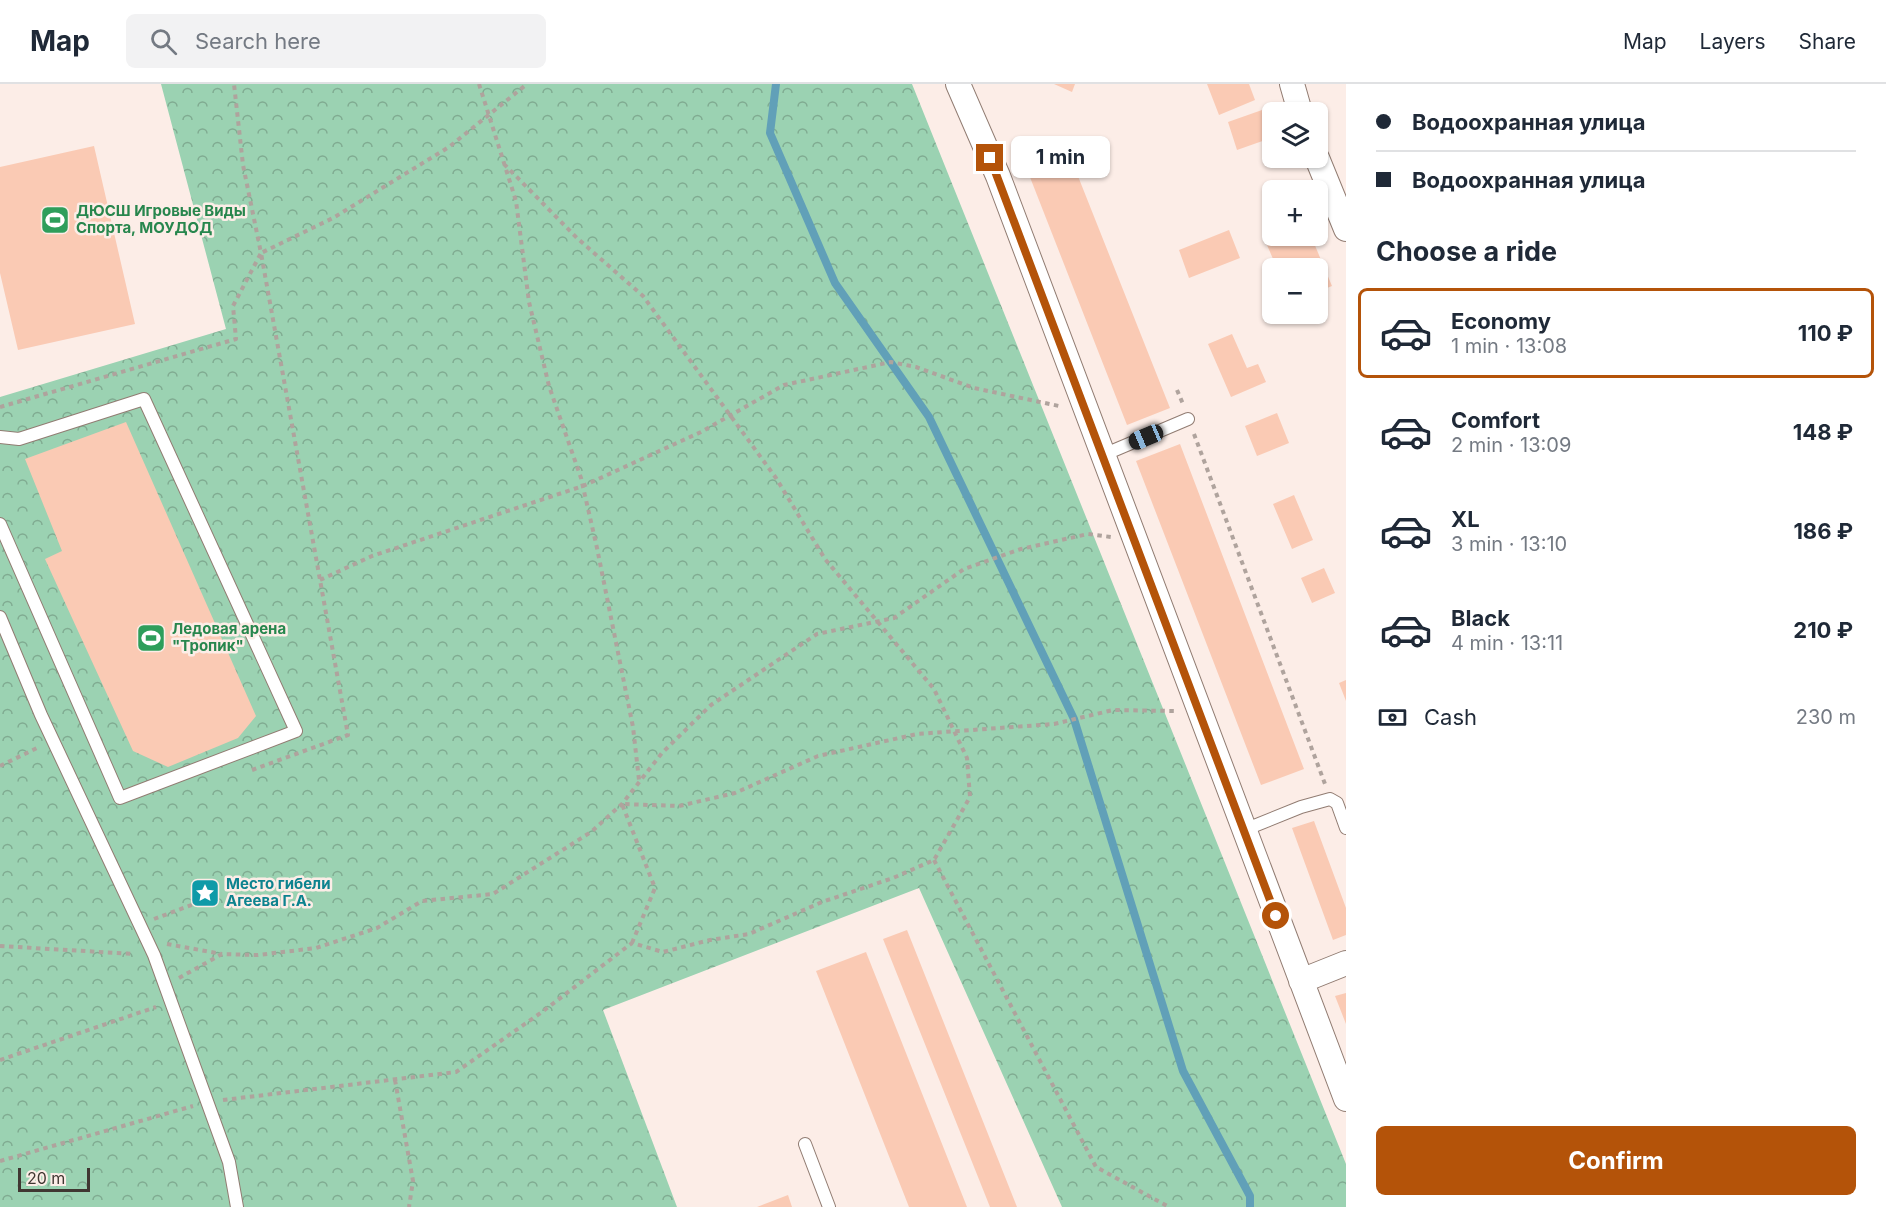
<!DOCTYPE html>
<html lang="en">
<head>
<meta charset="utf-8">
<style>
  body { margin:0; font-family:Inter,sans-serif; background:#f2f2f3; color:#1f2937; height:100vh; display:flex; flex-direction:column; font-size:22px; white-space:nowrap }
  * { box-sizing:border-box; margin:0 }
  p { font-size:20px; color:#747a83 }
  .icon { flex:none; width:33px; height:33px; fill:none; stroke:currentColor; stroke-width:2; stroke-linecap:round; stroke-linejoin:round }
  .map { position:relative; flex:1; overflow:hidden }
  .panel { display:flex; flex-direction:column; background:#fff; width:540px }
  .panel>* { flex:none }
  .hud { display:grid; align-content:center; height:132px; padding:0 30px; background:#fff }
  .buttons { position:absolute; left:1262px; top:18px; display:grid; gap:12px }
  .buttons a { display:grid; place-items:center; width:66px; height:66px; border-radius:9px; background:#fff; box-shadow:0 2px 4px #0004; font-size:30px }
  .scale { position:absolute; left:18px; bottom:15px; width:72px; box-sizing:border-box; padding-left:6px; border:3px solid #403732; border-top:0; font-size:16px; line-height:21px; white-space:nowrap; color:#403732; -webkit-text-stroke:4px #fcede7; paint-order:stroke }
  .end { position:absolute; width:27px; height:27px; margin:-14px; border:8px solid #b45309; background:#fff; box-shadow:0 0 0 3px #fff }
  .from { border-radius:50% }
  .bubble { position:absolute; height:42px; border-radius:9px; background:#fff; box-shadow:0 2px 4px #0004; font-size:20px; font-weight:700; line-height:42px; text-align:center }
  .car { position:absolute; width:18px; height:36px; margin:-18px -9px; border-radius:8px; box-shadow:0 0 4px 2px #0007; background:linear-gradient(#222 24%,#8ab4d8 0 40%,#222 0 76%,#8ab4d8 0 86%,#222 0) }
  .hud b { display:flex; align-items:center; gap:21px; height:57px; font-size:22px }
  .hud b+b { border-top:2px solid #e0e1e3 }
  .hud i { width:15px; height:15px; background:#1f2937 }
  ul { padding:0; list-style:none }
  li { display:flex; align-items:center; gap:18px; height:90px; margin:0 12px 9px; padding:0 18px; border:3px solid transparent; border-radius:9px }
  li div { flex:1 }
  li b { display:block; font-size:22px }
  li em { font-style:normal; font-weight:700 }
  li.selected { border-color:#b45309 }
  li>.icon { width:54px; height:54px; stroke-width:1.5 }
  h2 { padding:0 30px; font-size:27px; line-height:72px }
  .pay { display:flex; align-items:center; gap:15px; height:66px; padding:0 30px; font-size:22px }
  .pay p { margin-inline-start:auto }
  .cta { display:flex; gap:12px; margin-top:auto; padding:12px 30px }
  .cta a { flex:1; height:69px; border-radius:9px; background:#b45309; color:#fff; font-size:24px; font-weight:700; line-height:69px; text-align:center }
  header { display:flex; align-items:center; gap:36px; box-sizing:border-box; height:84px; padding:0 30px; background:#fff; border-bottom:2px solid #e0e1e3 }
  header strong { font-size:28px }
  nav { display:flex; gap:33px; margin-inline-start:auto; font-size:21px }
  .search { width:420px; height:54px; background:#f2f2f3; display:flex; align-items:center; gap:15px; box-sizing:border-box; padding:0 21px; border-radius:9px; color:#747a83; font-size:22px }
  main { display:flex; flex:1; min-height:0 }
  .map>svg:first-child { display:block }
  .forest { fill:url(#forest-crowns) }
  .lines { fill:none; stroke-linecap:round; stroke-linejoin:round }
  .stream { stroke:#61a0b8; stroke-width:8 }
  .building { fill:#facab4 }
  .lane-casing { stroke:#917c72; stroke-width:14 }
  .street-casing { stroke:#917c72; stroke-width:26 }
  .path { stroke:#afa39d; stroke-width:4; stroke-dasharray:4.5 4.5; stroke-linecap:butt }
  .lane { stroke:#fff; stroke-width:12 }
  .street { stroke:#fff; stroke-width:24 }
  .route { stroke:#b45309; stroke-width:8 }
  .labels { text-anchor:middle; stroke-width:5; stroke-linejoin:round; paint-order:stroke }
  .leisure-label { font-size:15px; font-weight:bold; fill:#27864d; stroke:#fcede7; text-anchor:start }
  .culture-label { font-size:15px; font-weight:bold; fill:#0d838f; stroke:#fcede7; text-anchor:start }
</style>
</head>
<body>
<header>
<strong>Map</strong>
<div class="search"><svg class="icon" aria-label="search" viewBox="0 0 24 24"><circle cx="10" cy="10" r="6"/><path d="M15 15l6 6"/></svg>Search here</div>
<nav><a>Map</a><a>Layers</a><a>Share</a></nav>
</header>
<main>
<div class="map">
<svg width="1346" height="1123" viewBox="0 0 1346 1123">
  <defs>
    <pattern id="forest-crowns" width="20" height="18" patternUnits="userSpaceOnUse" patternTransform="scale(1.5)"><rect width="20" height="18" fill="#9bd2b2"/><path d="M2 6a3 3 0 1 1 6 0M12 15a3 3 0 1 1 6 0" fill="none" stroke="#80ab91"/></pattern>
  </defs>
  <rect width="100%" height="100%" fill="#fcede7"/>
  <path class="forest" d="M161 0H912L1346 1080V1123H1062L919 804 603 926 677 1123H0V313L226 245Z"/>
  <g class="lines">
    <path class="stream" d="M776 0 770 49 835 199 929 333 1074 635 1183 987 1250 1112V1123"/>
  </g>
  <path class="building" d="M1054 0H1075L1072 8Z
    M1207 0H1249L1255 16 1219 31Z
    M1262 26 1271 54 1237 66 1228 38Z
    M94 62 135 240 18 266 0 189V83Z
    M1068 67 1170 324 1127 341 1026 83Z
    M1229 146 1240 174 1189 194 1179 166Z
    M1288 152H1311L1332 202 1317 208V184H1277L1267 161Z
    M1232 250 1247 284 1258 280 1266 298 1231 313 1208 260Z
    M1277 329 1289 359 1257 372 1245 342Z
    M126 338 256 632 238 654 168 683 133 667 45 475 62 467 25 375Z
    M1180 360 1304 685 1261 701 1136 377Z
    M1294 411 1313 456 1292 465 1273 420Z
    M1324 484 1335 509 1312 519 1301 494Z
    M1346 596V617L1339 599Z
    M1314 737 1346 824V851L1333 856 1292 744Z
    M907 846 1017 1123H990L883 855Z
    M866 868 967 1123H909L816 887Z
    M1346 909V940L1335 912Z
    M788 1111 792 1123H757Z"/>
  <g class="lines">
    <g class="lane-casing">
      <path id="lane" d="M0 353 19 355 144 315 296 647 120 714 0 440
        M1103 371 1188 335
        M0 533 41 631 154 871 229 1078 237 1123
        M1244 746 1301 723 1330 715 1337 719 1346 744
        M805 1060 829 1123"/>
    </g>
    <g class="street-casing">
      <path id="street" d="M958 0 998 92 1346 1015
        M1292 0 1300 28
        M1317 74 1346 145
        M1301 897 1346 879"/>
    </g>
    <path class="path" d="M479 0 516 117 529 218 549 302 581 394 597 464 633 643 639 696
      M1177 306 1183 320
      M0 323 236 255 233 222 261 169 243 81 234 0
      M1194 350 1325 700
      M320 496 372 472 583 402 701 348 784 301 891 278 916 283 974 304 1059 322
      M0 682 39 663
      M252 686 348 651 261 169 333 134 449 63 527 0
      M934 776 1096 1083 1169 1123
      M154 835 194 820
      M632 859 655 804 622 720 679 722 735 709 818 672 917 650 1054 640 1113 626 1174 627
      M167 860 222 870
      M0 862 134 870
      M179 894 222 870 258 871 316 864 377 844 422 817 493 810 591 748 622 720 662 669 711 621 817 550 894 534 964 485 1021 465 1088 450 1111 453
      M0 976 156 923
      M395 996 413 1097 409 1123
      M223 1016 456 988 542 928 632 859 663 868 710 856 749 850 822 818 893 794 934 776 970 713 967 674 934 605 825 475 776 394 643 212 577 154 504 80
      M0 1077 193 1022"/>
    <use href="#lane" class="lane"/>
    <use href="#street" class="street"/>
  </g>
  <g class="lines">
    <path class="route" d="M990 74 1276 832"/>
  </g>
  <defs>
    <g id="stadium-square" transform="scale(1.5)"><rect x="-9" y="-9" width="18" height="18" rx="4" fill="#2e9e5b" stroke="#fcede7"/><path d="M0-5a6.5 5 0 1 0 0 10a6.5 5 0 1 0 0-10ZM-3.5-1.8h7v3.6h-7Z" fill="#fff"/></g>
    <g id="sight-square" transform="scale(1.5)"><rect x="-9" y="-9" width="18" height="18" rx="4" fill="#0f9aa8" stroke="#fcede7"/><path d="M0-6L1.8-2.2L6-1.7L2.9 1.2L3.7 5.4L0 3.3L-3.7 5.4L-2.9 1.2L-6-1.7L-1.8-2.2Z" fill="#fff"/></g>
  </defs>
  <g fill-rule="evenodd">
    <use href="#stadium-square" x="55" y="136"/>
    <use href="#stadium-square" x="151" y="554"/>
    <use href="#sight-square" x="205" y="809"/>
  </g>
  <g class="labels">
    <g class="leisure-label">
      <text x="76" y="132">ДЮСШ Игровые Виды<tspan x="76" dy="17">Спорта, МОУДОД</tspan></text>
      <text x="172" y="550">Ледовая арена<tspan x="172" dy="17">"Тропик"</tspan></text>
    </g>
    <g class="culture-label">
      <text x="226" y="805">Место гибели<tspan x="226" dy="17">Агеева Г.А.</tspan></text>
    </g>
  </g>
</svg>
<div class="buttons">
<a><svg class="icon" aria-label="layers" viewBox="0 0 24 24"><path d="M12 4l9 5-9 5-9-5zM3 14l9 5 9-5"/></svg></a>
<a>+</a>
<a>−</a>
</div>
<div class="scale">20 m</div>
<i class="end from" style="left:1276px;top:832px"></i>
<i class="end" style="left:990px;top:74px"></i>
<div class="bubble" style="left:1011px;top:52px;width:99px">1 min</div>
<i class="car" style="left:1146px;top:353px;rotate:247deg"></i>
</div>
<section class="panel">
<div class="hud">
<b><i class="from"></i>Водоохранная улица</b>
<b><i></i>Водоохранная улица</b>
</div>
<h2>Choose a ride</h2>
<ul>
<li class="selected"><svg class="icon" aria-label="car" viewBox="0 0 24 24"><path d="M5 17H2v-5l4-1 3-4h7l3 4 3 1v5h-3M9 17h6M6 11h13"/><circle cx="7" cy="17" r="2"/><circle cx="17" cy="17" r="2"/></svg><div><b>Economy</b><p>1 min · 13:08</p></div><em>110 ₽</em></li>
<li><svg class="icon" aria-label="car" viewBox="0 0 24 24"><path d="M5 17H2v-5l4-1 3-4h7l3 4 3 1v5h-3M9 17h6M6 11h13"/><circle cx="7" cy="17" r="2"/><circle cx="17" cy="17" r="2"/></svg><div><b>Comfort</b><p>2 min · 13:09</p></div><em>148 ₽</em></li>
<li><svg class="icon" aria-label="car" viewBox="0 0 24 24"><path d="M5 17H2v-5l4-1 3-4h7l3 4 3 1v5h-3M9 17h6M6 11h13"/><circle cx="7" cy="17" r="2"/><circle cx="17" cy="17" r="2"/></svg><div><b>XL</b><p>3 min · 13:10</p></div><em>186 ₽</em></li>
<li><svg class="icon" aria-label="car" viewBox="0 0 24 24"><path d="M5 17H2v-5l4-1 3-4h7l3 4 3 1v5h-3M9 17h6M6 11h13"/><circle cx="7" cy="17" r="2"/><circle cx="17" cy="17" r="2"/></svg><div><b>Black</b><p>4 min · 13:11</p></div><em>210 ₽</em></li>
</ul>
<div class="pay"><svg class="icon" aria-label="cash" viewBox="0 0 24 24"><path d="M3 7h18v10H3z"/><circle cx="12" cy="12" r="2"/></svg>Cash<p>230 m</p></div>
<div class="cta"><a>Confirm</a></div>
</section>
</main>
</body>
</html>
